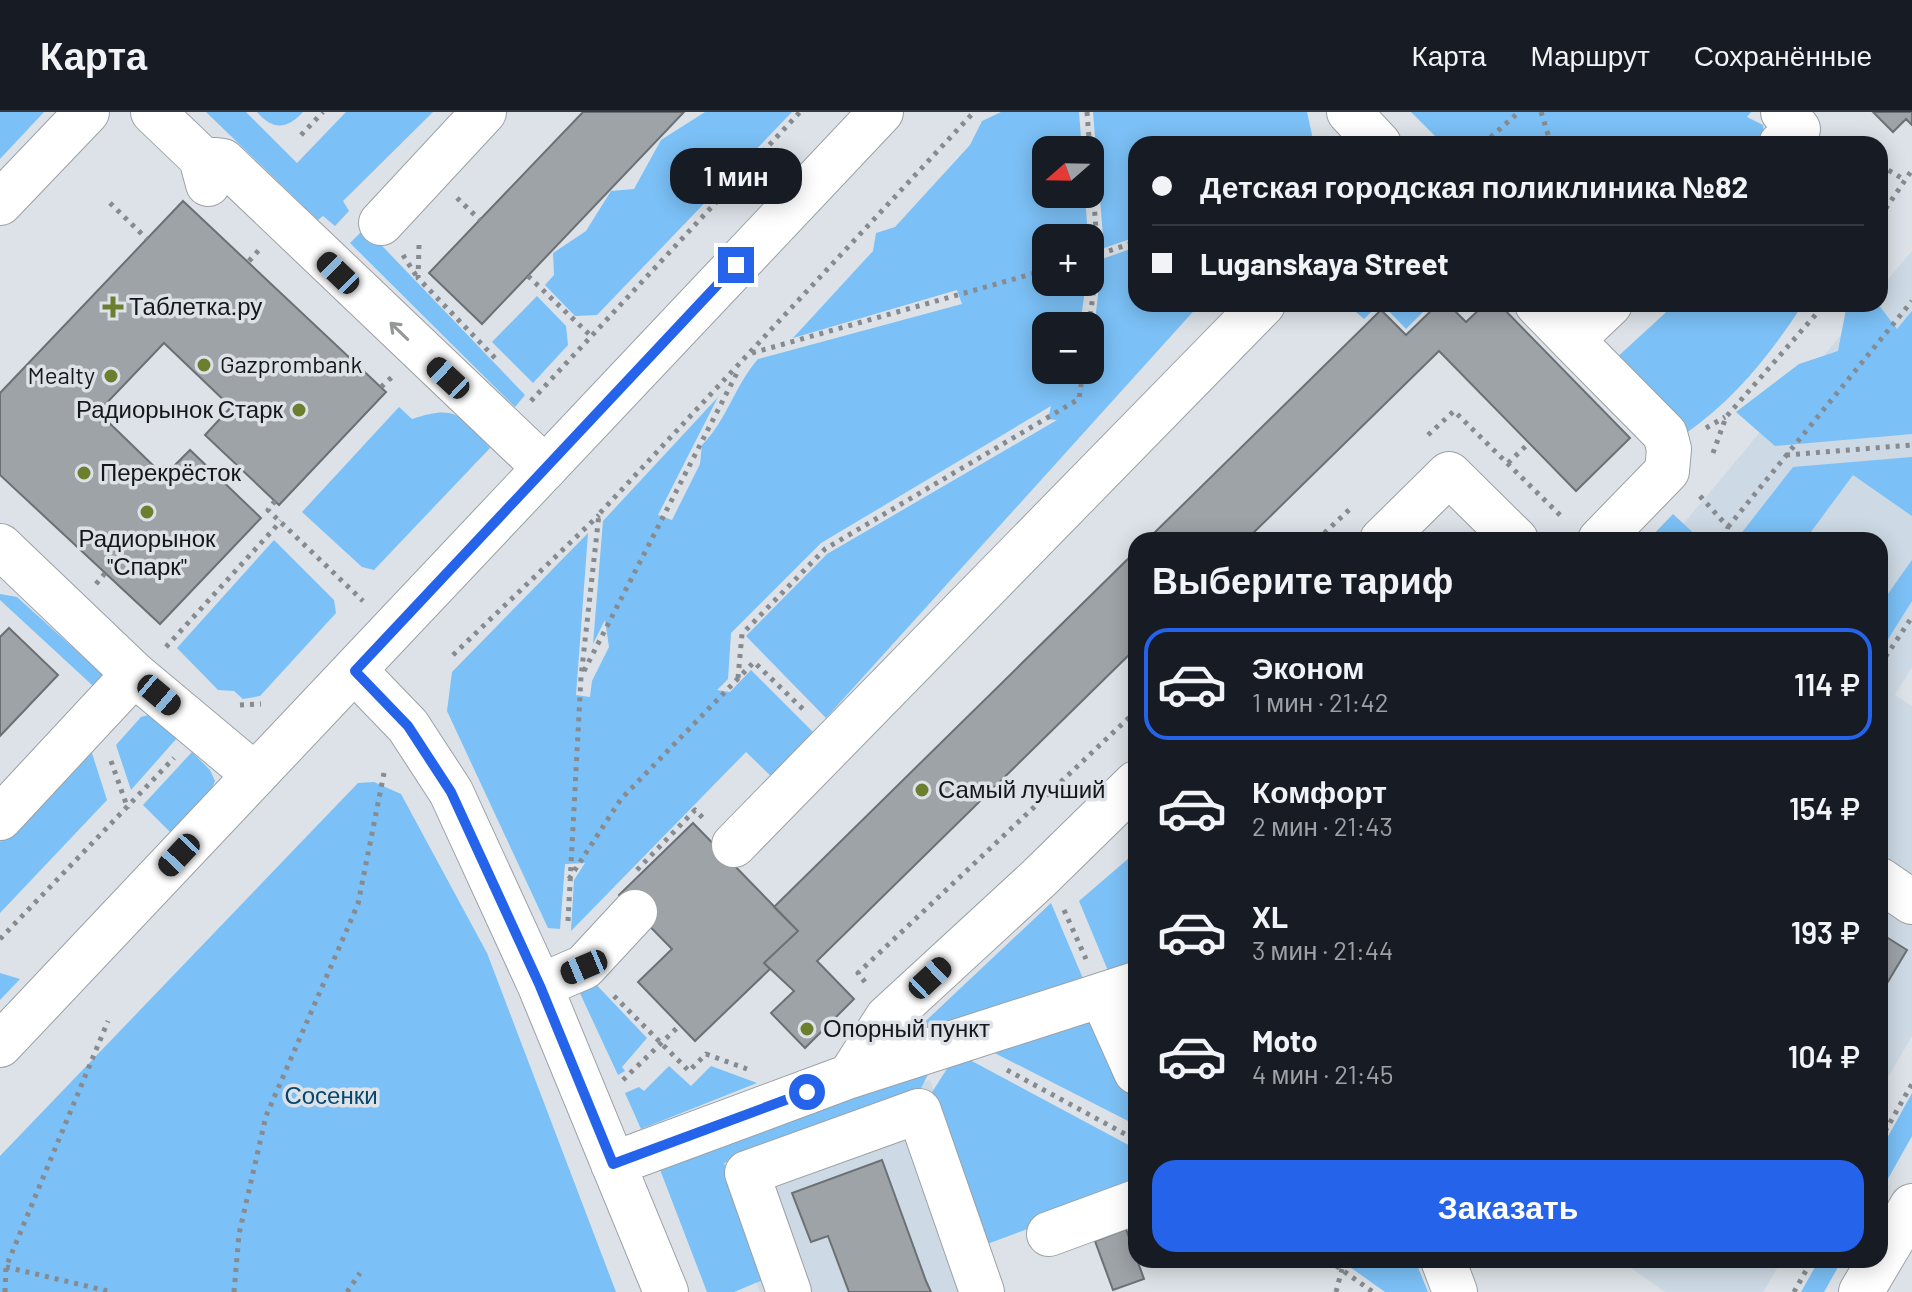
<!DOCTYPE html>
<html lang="ru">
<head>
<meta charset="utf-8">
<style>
  body { margin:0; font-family:Barlow,sans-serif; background:#242831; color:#f1f3f6; height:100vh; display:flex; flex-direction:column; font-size:30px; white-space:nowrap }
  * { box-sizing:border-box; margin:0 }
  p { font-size:26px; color:#9ea1a6 }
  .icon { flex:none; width:44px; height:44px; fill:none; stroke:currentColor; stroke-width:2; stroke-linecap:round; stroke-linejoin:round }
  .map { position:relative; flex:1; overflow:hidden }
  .side { position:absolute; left:1128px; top:420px; width:760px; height:736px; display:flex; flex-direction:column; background:#171b24; border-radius:24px; box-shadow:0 4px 20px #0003 }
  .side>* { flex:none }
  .guide { position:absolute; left:1128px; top:24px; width:760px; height:176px; border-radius:24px; box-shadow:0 4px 20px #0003; display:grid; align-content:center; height:176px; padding:0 24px; background:#171b24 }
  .needle { width:52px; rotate:250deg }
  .tools { position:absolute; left:1032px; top:24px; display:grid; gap:16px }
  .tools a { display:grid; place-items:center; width:72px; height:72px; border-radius:16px; background:#171b24; box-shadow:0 4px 20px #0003; font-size:40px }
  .end { position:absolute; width:36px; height:36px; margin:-18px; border:10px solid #2563eb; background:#fff; box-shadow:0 0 0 4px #fff }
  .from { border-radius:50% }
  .bubble { position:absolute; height:56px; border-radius:24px; background:#171b24; box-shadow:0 4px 20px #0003; font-size:26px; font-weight:600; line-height:56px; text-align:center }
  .car { position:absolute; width:24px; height:48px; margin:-24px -12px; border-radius:10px; box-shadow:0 0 6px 2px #0007; background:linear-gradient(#222 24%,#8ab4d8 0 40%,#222 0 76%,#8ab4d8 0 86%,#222 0) }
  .guide b { display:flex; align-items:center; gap:28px; height:76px; font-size:30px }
  .guide b+b { border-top:2px solid #363941 }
  .guide i { width:20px; height:20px; background:#f1f3f6 }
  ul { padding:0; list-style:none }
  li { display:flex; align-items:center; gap:24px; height:112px; margin:0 16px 12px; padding:0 8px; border:4px solid transparent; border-radius:24px }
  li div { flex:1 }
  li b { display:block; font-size:30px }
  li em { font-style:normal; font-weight:600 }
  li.selected { border-color:#2563eb }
  li>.icon { width:72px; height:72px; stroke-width:1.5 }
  h2 { padding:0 24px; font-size:36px; line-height:96px }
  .button { display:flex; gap:16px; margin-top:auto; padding:16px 24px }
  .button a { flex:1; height:92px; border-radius:24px; background:#2563eb; color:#fff; font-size:32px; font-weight:600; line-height:92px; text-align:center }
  header { display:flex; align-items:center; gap:48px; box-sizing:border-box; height:112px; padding:0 40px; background:#171b24; border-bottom:2px solid #363941 }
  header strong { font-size:38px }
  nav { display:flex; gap:44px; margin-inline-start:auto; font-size:28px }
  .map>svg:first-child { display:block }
  .built { fill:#cdd9e4 }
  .green { fill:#7bc0f6 }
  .building { fill:#9ea3a8; stroke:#6b7074; stroke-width:2 }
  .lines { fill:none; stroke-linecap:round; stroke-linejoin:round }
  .minor-casing { stroke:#9ba1a5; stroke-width:46 }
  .major-casing { stroke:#9ba1a5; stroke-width:46 }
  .path { stroke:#878b8f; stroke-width:5; stroke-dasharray:4 6; stroke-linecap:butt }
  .minor { stroke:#fff; stroke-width:44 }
  .major { stroke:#fff; stroke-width:44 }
  .oneway { stroke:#969798 }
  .route { stroke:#2563eb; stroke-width:10 }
  .poi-dot { fill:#6c7f2f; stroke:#dce2e7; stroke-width:3 }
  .labels { text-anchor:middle; stroke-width:7; stroke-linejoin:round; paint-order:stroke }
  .poi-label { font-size:24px; fill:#151719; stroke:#dce2e7; text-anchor:start }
  .park-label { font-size:24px; fill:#06476e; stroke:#dce2e7 }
</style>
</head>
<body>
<header>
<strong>Карта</strong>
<nav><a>Карта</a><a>Маршрут</a><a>Сохранённые</a></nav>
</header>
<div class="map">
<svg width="1912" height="1180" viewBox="0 0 1912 1180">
  <rect width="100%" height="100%" fill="#dce2e7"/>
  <path class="built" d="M1912 139V555L1895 583 1912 594V924L1880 979V428H1670L1867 192H1880V177Z
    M930 968 1006 1180H760L711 1046Z
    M1620 1148H1782L1763 1180H1665Z"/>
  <path class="green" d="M0 0H44L0 47Z
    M206 0H246L297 51 346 0H433L343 89 349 99 335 114 323 104 318 108Z
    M257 0H303C286 18 273 18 257 0Z
    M705 0H792L597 203 575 204 545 173 554 163 553 141 586 119 611 79 634 77 661 28Z
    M1001 0H1079L1082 38H1046V82H1085L1088 126H1046V170H1086L1080 214H1046V258H1090V223L1094 218 1102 147 1136 135V192H1200L826 606 746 524 827 442 1057 308 1048 307 1051 294 821 431 731 521 728 567 717 578 730 580 751 558 815 622 773 666 746 640 571 819 574 768 585 751 565 752 560 817 548 816 447 599 452 560 588 421 576 583 590 585 592 569 609 535 605 508 593 532 603 409 718 285 658 403 672 408 700 352 702 333C727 308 735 273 758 247L962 192 957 178 793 226 873 139 876 121 895 115 970 33 982 9Z
    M1093 0H1307L1314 32H1136V125L1104 136Z
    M1411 0H1751L1747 5 1763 13 1765 32H1443Z
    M365 116 525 283 515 295 350 131Z
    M537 184 566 214 568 233 533 271 492 230Z
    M1347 192H1379L1364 207Z
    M1382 192H1431L1406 217Z
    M1675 192H1803C1771 242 1734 288 1685 322L1613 249Z
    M1847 192H1878L1897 217 1912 199V322L1775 334 1736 300 1799 252 1838 239Z
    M399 295 412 307C456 292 461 303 490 336L374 458 362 455 302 400Z
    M1912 345V404L1853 363 1805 428H1736L1793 355Z
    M1673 402 1701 428H1648Z
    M274 428 334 488 336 501 260 584 243 587 234 579 218 578 177 536Z
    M1912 448V489L1880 540V493Z
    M0 482 17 485 110 569 105 585 0 488Z
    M148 603 177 626 131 678 116 633 141 605Z
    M90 635 107 688 0 801V730Z
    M192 640 210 658 215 669 210 680 172 722 143 693Z
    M374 670 401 682 487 841 616 1180H0V1044L358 671Z
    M1136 740V858L1111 866 1079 789Z
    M1051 791 1087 876 896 937Z
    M0 861 20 867 0 888Z
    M589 865 647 926 622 955 625 959 618 963 578 877Z
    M1098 901 1136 988V1013L977 932Z
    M957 941 1136 1037V1076L982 1134 929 985Z
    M938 943 919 980 724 1051 765 1167 734 1180H707L659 1055Z
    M669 954 691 974 711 954 757 971 641 1017 625 981 639 975 644 979Z
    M1912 981V1024L1880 1081V1039Z
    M1340 1148H1415L1428 1180H1385Z
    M1819 1148H1842L1824 1180H1801Z"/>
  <path class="building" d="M583 0H684L482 212 429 161Z
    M1873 0H1912V13L1906 7 1893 20Z
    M183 89 386 280 279 393 205 323 231 295 164 231 98 300 164 364 190 338 261 406 160 512 0 363V281Z
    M1438 192H1448L1466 210 1485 192H1499L1630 326 1576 379 1439 239 1246 428H1147L1381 198 1406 223Z
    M1136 439V536L817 849 854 887 805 936 771 901 794 879 764 851 798 819 774 795Z
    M9 516 58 563 0 624V525Z
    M693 711 798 819 764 851 770 857 695 929 638 870 672 837 619 783Z
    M1880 821 1907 838 1880 883Z
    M882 1048 926 1169 931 1180H849L828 1124 811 1130 792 1081Z
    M1126 1117 1144 1167 1113 1178 1095 1129Z"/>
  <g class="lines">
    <g class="minor-casing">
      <path id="minor" d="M153 0 201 46 208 72
        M1349 0 1379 32
        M1781 32 1798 17 1783 0
        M201 46 223 49 545 356
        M0 91 87 0
        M381 111 484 0
        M1537 192 1572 228
        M1382 428 1449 362 1516 428
        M1600 428 1667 359 1669 337 1665 322 1572 228 1610 192
        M0 434 134 562 255 663
        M355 559 408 614 451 680 540 874 666 1180
        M0 706 134 562
        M734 733 1263 192
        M1880 768 1912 790
        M540 874 584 855 635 800
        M1102 884 1136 960
        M850 964 1136 872
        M613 1052 850 964 887 906 1039 766 1136 671
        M1049 1122 1136 1090
        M1443 1148 1455 1180
        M789 1180 747 1061 919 999 982 1180
        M1861 1180 1912 1094"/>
    </g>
    <g class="major-casing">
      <path id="major" d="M0 933 881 0"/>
    </g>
    <path class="path" d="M1087 0 1098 143 1089 214
      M1541 0 1551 32
      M301 23 323 0
      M1483 32 1519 0
      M1880 53 1903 67
      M457 86 480 108
      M110 91 147 127
      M1880 105 1912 58
      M419 133 418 166 496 247
      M403 143 417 165
      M1090 145 1136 130
      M249 149 259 138
      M528 164 591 224
      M752 241 1046 158
      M381 275 392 265
      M531 289 800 0
      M1706 316 1725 305
      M1428 323 1454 299 1564 407
      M1713 341 1726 305 1825 192
      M1786 343 1912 333
      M1508 351 1529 331
      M1700 384 1728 415 1725 428
      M275 389 268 398 363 489
      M1728 415 1912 189
      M1317 428 1351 396
      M96 472 106 460
      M166 535 281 409
      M453 543 599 403
      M1880 553 1912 505
      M584 559 738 259
      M738 566 742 522 825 437 1079 287 1083 258
      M240 593 261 592
      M111 649 128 697
      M637 758 695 698 703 706
      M569 767 621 687 754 550 806 600
      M1064 798 1086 847
      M568 809 581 565 599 402 974 0
      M0 827 174 646
      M865 870 858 861 1136 599
      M614 884 689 959 706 942 747 957
      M1007 958 1136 1028
      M623 968 680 913
      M1880 1028 1912 972
      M1328 1148 1373 1180
      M6 1155 112 1180
      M5 1180 6 1155 108 909
      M234 1180 239 1122 266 1004 358 792 385 656
      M347 1180 360 1161
      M1336 1180 1342 1157
      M1794 1180 1812 1148"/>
    <use href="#minor" class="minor"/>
    <use href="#major" class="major"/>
  </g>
  <defs><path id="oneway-shaft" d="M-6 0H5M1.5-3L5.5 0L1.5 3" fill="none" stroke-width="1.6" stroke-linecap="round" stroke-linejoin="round" transform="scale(2)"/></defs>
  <use class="oneway" href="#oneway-shaft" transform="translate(399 219) rotate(-136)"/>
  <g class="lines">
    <path class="route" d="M736 153 355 559 408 614 451 680 540 874 613 1052 807 980"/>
  </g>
  <g class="poi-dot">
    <path d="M109 183h8v8h8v8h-8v8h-8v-8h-8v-8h8z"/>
    <circle cx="204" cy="253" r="8"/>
    <circle cx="111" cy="264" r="8"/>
    <circle cx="299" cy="298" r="8"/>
    <circle cx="84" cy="361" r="8"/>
    <circle cx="147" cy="400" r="8"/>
    <circle cx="922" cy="678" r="8"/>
    <circle cx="807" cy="917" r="8"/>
  </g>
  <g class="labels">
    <g class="poi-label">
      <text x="129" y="203">Таблетка.ру</text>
      <text x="220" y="261">Gazprombank</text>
      <text x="95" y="272" text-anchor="end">Mealty</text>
      <text x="283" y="306" text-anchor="end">Радиорынок Старк</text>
      <text x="100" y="369">Перекрёсток</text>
      <text x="147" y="435" text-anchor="middle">Радиорынок<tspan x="147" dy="28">"Спарк"</tspan></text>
      <text x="938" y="686">Самый лучший</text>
      <text x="823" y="925">Опорный пункт</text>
    </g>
    <g class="park-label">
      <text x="331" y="992">Сосенки</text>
    </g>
  </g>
</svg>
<div class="tools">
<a><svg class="needle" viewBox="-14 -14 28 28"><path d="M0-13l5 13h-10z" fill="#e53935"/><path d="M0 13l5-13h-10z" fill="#9ea1a6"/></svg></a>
<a>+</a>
<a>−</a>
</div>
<i class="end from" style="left:807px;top:980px"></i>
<i class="end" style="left:736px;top:153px"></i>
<div class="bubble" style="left:670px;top:36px;width:132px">1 мин</div>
<i class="car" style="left:338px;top:161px;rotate:314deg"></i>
<i class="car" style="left:448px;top:266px;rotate:313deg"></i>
<i class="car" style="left:159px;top:583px;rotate:130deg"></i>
<i class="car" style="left:179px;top:743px;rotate:223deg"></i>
<i class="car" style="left:584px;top:855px;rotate:247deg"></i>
<i class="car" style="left:930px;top:866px;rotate:47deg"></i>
<div class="guide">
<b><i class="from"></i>Детская городская поликлиника №82</b>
<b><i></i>Luganskaya Street</b>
</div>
<section class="side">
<h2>Выберите тариф</h2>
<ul>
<li class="selected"><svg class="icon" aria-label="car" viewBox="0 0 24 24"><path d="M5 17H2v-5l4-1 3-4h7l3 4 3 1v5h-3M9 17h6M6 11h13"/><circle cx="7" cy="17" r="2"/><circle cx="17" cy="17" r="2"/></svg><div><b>Эконом</b><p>1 мин · 21:42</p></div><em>114 ₽</em></li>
<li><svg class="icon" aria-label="car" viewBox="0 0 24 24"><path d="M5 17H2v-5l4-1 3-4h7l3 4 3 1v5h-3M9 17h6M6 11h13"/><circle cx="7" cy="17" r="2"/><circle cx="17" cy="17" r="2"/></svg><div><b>Комфорт</b><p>2 мин · 21:43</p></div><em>154 ₽</em></li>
<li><svg class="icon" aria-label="car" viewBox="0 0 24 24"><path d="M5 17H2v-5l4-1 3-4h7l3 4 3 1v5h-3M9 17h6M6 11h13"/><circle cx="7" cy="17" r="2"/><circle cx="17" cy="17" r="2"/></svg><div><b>XL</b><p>3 мин · 21:44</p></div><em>193 ₽</em></li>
<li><svg class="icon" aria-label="car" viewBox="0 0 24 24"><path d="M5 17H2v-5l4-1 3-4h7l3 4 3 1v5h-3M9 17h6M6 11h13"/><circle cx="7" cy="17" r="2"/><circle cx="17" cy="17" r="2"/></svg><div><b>Moto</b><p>4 мин · 21:45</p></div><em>104 ₽</em></li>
</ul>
<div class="button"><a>Заказать</a></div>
</section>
</div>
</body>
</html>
